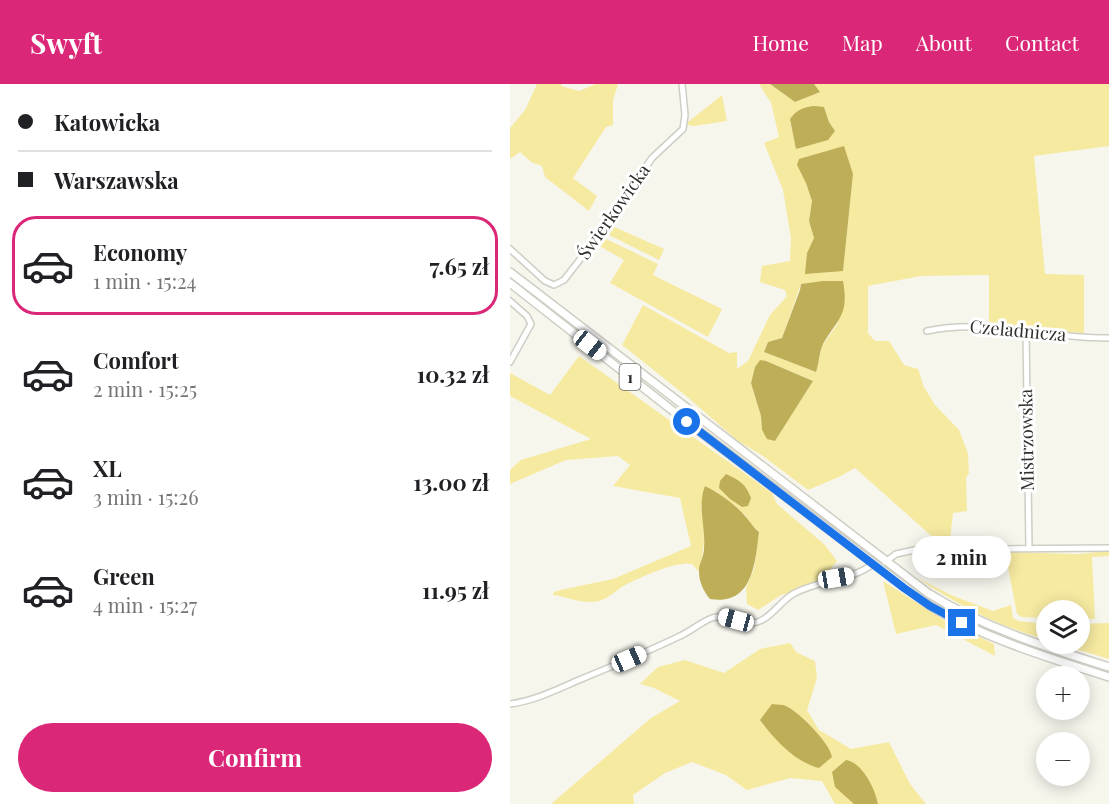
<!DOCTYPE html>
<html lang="en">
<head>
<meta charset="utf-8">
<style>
  body { margin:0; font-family:"Playfair Display",serif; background:#f6f6f6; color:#202124; height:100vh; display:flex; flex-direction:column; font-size:22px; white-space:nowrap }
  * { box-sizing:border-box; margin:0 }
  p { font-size:20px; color:#757577 }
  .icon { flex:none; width:33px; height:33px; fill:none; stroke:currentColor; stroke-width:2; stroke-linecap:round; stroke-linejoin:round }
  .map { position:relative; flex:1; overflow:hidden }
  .side { display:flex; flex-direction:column; background:#fff; width:510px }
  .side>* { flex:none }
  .top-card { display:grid; align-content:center; height:132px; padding:0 18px; background:#fff }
  .tools { position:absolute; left:526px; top:516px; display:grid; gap:12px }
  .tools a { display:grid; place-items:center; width:54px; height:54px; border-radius:50%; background:#fff; box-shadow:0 3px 15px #0003; font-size:30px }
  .end { position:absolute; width:27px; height:27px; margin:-14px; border:8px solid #1a73e8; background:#fff; box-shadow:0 0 0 3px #fff }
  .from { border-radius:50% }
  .bubble { position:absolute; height:42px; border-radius:21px; background:#fff; box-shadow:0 3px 15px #0003; font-size:20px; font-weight:700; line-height:42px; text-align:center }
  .car { position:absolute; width:18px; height:36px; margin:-18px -9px; border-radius:8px; box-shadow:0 0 4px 2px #0007; background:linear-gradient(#fff 24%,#345 0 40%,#fff 0 76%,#345 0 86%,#fff 0) }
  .top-card b { display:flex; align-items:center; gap:21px; height:57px; font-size:22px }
  .top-card b+b { border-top:2px solid #e0e0e0 }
  .top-card i { width:15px; height:15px; background:#202124 }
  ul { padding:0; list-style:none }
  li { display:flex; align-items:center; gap:18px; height:99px; margin:0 12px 9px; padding:0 6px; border:3px solid transparent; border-radius:24px }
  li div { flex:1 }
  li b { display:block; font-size:22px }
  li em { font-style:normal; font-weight:700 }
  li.active { border-color:#db2777 }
  li>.icon { width:54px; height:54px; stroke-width:1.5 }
  .cta { display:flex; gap:12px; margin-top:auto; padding:12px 18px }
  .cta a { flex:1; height:69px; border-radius:36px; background:#db2777; color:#fff; font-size:24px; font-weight:700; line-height:69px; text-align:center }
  header { display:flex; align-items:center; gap:36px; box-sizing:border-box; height:84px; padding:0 30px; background:#db2777; color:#fff }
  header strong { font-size:28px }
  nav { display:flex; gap:33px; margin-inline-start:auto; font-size:21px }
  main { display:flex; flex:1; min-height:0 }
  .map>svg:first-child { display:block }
  .green { fill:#f6eaa1; fill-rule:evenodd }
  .water { fill:#bdae57 }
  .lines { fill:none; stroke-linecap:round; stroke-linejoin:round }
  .minor-casing { stroke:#cfcec5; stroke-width:8 }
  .major-casing { stroke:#cfcec5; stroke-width:10 }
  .minor { stroke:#fff; stroke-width:5 }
  .major { stroke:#fff; stroke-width:7 }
  .route { stroke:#1a73e8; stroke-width:8 }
  .labels { text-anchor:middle; stroke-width:6; stroke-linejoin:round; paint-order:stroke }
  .shield { fill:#fff; stroke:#6e6d6b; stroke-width:1.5 }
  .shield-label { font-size:16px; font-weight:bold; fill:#302f2c }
  .street-label { font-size:18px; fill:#302f2c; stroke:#fff }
</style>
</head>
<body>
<header>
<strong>Swyft</strong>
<nav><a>Home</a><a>Map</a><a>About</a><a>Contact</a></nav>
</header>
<main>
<section class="side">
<div class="top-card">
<b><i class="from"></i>Katowicka</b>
<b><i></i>Warszawska</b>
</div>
<ul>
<li class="active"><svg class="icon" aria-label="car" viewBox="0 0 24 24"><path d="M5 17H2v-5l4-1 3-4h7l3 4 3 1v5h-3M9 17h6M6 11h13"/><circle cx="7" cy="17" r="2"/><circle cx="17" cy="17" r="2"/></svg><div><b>Economy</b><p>1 min · 15:24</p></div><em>7.65 zł</em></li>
<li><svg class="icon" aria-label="car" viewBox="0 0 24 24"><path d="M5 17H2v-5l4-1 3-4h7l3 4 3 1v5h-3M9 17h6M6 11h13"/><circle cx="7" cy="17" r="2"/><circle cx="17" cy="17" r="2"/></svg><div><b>Comfort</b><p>2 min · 15:25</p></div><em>10.32 zł</em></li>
<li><svg class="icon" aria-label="car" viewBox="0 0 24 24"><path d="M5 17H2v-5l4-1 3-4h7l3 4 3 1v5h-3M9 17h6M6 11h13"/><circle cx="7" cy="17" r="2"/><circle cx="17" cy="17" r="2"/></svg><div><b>XL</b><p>3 min · 15:26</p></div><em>13.00 zł</em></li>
<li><svg class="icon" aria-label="car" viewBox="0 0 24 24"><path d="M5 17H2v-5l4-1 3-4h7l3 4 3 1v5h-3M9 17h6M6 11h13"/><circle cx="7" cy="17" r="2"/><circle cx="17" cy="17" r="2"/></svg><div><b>Green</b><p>4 min · 15:27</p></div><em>11.95 zł</em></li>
</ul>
<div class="cta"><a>Confirm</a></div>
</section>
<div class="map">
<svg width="599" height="720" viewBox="0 0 599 720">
  <rect width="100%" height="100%" fill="#f7f6ed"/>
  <path class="green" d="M27 0H52L51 2 69 7 86 0H108L103 17V41L96 43 63 94 87 112 79 127 35 93 32 82 21 78 10 68 0 75V44L15 26Z
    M249 0H260L285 18 309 8 304 0H599V62L524 72 535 190 574 191V249L479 242V191L411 192 358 202V249L365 257H379L394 281 408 285 414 303 425 321 449 346 458 369 459 389 456 394 457 427 443 429 440 456H426L345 384 329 393 298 406 253 372 228 357 175 311 112 261 133 221 219 269 227 268V285L238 277 260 231 277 212 275 206 250 198 252 182 280 177 281 154 273 106 254 59 269 53 261 19ZM314 23 319 38 325 47 287 64 280 38ZM343 90 333 187 297 169 304 154 299 137 302 117 296 99ZM291 200 328 239 312 262 306 288 254 268 258 258 272 254ZM256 277 303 297 265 357 252 346 251 332 241 299 245 283Z
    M212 11 217 37 184 42 177 41 178 38Z
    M100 141 154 165 149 176 95 149Z
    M92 153 148 180 143 191 212 225 198 253 100 199 114 176 86 160Z
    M69 272 262 409 267 420 315 461 327 477 314 493 297 504 271 511 248 526 237 520 236 504 244 485 249 448 243 443 235 431 205 407 191 421C195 444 196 465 188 487L182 480C168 476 131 493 117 500 107 505 100 514 89 517 73 521 59 513 43 511L44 508 50 506 103 495 181 462 170 414 103 402 120 381 108 372 56 376 0 400V386L11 376 81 355 0 312V289L40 311Z
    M599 467V472L582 473 585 535 570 534V526H537V534L512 533 507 530 495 468 568 470Z
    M406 493 441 511 483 527 501 521 503 534 508 537 537 540V556C488 542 449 522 406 493Z
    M373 497 432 535 484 560 485 572 426 541 386 550Z
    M599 539V575L549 560H570V540Z
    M280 559 286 568 305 577 307 594 297 626 309 646 341 665 379 658 400 700 416 720H325L312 697 280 694 237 706 216 691 182 678 155 689 123 711 124 720H41L141 634 170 617 144 604 130 600 148 583 175 576 214 589 250 565Z"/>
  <path class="water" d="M260 0H304L310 8 285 18Z
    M304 22 314 23 319 38 325 47 318 56 286 65 280 35C286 26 294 23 304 22Z
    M334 62 343 90 333 187 295 190 297 169 304 154 299 137 302 117 296 99 287 81 289 75Z
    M313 197H333C339 231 329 233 313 260 309 268 309 280 306 288L254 268 258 258 272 254 290 206 291 200Z
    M250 276 256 277 303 297 265 357 257 355 252 346 251 332 241 299 245 283Z
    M216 390C229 396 236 400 241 414L238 422 232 423 220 415 209 404 210 397Z
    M195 402C209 409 226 421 236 433 241 439 243 443 249 448 245 479 243 522 200 515 194 508 189 498 189 488 188 481 194 473 194 465 196 444 187 422 195 402Z
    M262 620C267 621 272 620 276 622 289 628 320 659 322 673L309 684C285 678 264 655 250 636Z
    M336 676C353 679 365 705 368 720H344L325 703 322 688Z"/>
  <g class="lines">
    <g class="minor-casing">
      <path id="minor" d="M0 165 35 197 44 201 54 196 96 142 142 74 173 45 175 31 172 0
        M0 217 17 232 21 240 0 278
        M417 247C477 234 538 255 599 254
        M516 247 519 465
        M375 478 386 470 432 460 491 465 599 464
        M0 620C24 617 48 605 69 596 103 582 137 568 170 552 181 547 191 538 202 534 216 529 229 540 242 539 259 538 269 518 283 510 308 496 341 497 363 480"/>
    </g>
    <g class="major-casing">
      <path id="major" d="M0 188 418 509C474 544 536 563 599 583
        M0 199 177 338 420 522C476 555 537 573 599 593"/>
    </g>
    <use href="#minor" class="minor"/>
    <use href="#major" class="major"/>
  </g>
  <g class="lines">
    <path class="route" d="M177 338 394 504 420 522 452 539"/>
  </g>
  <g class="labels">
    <rect class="shield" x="109.5" y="280" width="21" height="26" rx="4.5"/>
    <g class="shield-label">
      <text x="120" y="299">1</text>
    </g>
    <g class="street-label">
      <text transform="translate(104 128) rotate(-55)" y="6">Świerkowicka</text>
      <text transform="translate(508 247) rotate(5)" y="6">Czeladnicza</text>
      <text transform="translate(517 356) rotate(-91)" y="6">Mistrzowska</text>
    </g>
  </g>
</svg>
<div class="tools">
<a><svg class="icon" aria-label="layers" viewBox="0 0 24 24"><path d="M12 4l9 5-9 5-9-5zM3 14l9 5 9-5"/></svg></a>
<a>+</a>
<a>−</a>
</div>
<i class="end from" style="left:177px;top:338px"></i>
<i class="end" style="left:452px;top:539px"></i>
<div class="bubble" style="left:402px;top:452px;width:99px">2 min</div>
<i class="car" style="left:80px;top:261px;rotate:128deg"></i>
<i class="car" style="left:326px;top:494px;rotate:81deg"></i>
<i class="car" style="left:226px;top:536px;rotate:285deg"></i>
<i class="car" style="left:119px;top:575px;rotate:66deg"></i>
</div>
</main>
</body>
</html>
